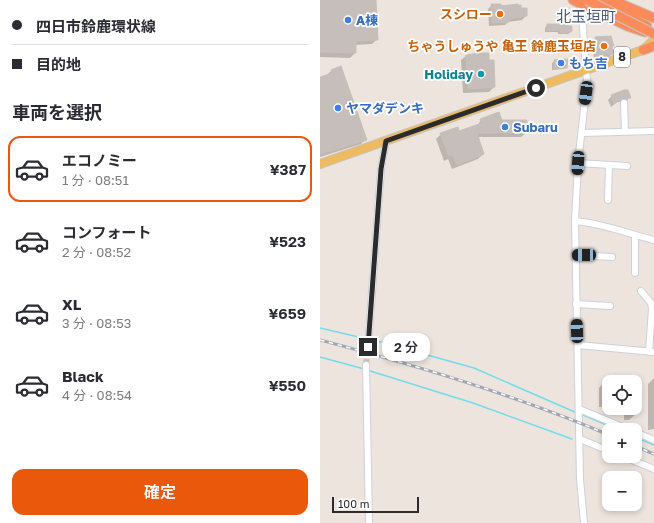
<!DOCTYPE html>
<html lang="ja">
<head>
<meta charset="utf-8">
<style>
  body { margin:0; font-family:"Golos Text","Noto Sans JP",sans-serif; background:#f2f2f3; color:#2b2b33; height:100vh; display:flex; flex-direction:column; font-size:15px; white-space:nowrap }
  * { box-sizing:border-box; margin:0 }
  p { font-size:13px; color:#7c7c81 }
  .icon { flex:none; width:22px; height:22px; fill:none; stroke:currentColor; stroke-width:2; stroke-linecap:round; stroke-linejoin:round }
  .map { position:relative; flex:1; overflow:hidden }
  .side { display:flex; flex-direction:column; background:#fff; width:320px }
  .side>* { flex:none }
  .top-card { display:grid; align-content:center; height:88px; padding:0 12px; background:#fff }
  .fabs { position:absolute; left:282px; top:375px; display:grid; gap:8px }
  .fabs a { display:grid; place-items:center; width:40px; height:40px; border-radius:8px; background:#fff; box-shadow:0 2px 6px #0003; font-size:20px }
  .scale { position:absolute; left:12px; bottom:10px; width:87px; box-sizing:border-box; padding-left:4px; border:2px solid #2b2b2b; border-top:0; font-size:11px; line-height:14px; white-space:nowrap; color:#2b2b2b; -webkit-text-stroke:3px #fff; paint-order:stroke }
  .end { position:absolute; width:18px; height:18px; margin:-9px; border:5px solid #2b2b2b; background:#fff; box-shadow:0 0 0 2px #fff }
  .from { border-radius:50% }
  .bubble { position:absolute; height:28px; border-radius:12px; background:#fff; box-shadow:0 2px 6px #0003; font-size:13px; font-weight:600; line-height:28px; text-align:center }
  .car { position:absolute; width:12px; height:24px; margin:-12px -6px; border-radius:5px; box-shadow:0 0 3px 1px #0007; background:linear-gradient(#222 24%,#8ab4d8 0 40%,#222 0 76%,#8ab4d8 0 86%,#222 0) }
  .top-card b { display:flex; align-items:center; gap:14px; height:38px; font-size:15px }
  .top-card b+b { border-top:1px solid #e1e1e2 }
  .top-card i { width:10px; height:10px; background:#2b2b33 }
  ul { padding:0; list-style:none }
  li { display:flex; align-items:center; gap:12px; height:66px; margin:0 8px 6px; padding:0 4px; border:2px solid transparent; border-radius:12px }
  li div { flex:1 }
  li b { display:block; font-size:15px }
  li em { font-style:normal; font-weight:600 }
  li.current { border-color:#ea580c }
  li>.icon { width:36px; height:36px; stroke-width:1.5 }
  h2 { padding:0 12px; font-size:18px; line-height:48px }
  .action { display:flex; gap:8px; margin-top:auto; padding:8px 12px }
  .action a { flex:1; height:46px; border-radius:12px; background:#ea580c; color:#fff; font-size:16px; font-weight:600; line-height:46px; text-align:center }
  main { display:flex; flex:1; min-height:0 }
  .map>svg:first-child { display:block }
  .shadow { fill:#0003 }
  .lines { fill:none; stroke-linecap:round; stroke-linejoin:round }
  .stream { stroke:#72dced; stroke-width:1.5 }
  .building { fill:#c5beba; stroke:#c8c0b7 }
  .minor-tunnel { stroke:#c6bfb9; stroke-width:6; stroke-dasharray:6 3; stroke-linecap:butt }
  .minor-casing { stroke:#ccd1dc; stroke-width:8 }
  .major-casing { stroke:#c4c4c4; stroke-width:10 }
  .highway-casing { stroke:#c4c4c4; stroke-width:11 }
  .minor { stroke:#fff; stroke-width:6 }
  .major { stroke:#efbb60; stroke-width:8 }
  .highway { stroke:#fc8b59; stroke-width:9 }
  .rail-casing { stroke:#a0a6b5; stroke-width:3 }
  .rail { stroke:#fff; stroke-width:1.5; stroke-dasharray:4.5; stroke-linecap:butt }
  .highway-bridge-casing { stroke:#c4c4c4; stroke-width:11; stroke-linecap:butt }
  .highway-bridge { stroke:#fc8b59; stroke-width:9 }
  .route { stroke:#2b2b2b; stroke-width:5 }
  .food-dot { fill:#e8710a; stroke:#fff; stroke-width:1.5 }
  .shop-dot { fill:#3f7fe0; stroke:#fff; stroke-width:1.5 }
  .culture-dot { fill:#0f9aa8; stroke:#fff; stroke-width:1.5 }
  .labels { text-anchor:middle; stroke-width:3.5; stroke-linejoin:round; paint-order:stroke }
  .shield { fill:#fff; stroke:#6b6b6b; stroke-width:1 }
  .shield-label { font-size:12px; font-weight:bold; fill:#2b2b2b }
  .food-label { font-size:13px; font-weight:bold; fill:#c56008; stroke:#fff; text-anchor:end }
  .shop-label { font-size:13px; font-weight:bold; fill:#366cbe; stroke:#fff; text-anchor:start }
  .culture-label { font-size:13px; font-weight:bold; fill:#0d838f; stroke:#fff; text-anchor:end }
  .quarter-label { font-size:15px; fill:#4c5a7c; stroke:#fff }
</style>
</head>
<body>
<main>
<section class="side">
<div class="top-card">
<b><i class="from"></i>四日市鈴鹿環状線</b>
<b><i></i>目的地</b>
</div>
<h2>車両を選択</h2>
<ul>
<li class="current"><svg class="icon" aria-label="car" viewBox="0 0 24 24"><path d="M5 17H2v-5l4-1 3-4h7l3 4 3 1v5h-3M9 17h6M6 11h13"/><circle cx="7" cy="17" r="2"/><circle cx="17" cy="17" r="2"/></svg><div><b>エコノミー</b><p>1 分 · 08:51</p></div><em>¥387</em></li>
<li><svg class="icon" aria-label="car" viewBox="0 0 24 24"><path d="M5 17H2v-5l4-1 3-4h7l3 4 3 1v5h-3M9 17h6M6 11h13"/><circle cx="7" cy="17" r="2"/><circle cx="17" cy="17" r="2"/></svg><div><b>コンフォート</b><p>2 分 · 08:52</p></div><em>¥523</em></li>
<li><svg class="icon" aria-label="car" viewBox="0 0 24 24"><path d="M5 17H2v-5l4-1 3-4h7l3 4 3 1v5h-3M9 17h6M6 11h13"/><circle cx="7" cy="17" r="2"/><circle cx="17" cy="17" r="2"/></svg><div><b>XL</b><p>3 分 · 08:53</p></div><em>¥659</em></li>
<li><svg class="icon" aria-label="car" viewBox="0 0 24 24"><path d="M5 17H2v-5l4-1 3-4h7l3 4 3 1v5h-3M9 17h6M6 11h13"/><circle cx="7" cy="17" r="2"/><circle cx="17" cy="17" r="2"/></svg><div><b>Black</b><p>4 分 · 08:54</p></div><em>¥550</em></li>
</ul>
<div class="action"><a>確定</a></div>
</section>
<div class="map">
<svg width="334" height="523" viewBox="0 0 334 523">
  <rect width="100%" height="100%" fill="#ede4dd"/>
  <path class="shadow" d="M0 0H55L57 39 52 44 35 45V53L30 58 0 57Z
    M172 5 200 6 206 16 202 20 188 22 185 25 169 26 168 9Z
    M227 25 251 27V32L248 34H238V32H225V28Z
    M276 38 293 46 291 47 292 54 288 58 274 59 272 42Z
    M146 56 168 61 174 87 169 92 143 93 141 60Z
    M234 61 246 67 244 69 232 70V63Z
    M11 71 46 139 41 144 0 157V78L6 76Z
    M307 92 309 98 306 102H297L291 107 288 100 292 96Z
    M161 120 181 121 206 133 201 137H158L163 154 158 159 132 169 128 159 124 161 116 139 121 134 138 132 157 126Z
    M311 378H316L317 413 309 420H304V408H315V382H307Z
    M334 378V429L328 430V384Z
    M286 380H291L289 382V402L284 407H279V388Z"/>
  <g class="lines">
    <path class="stream" d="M0 328 47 339
      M50 339 154 368 257 413
      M0 357 44 369
      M47 370 153 403 252 439
      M261 414 298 430
      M315 437 334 445"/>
  </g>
  <path class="building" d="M0 0H56L58 40 36 41V53L0 52Z
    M171 4H181V6L198 4V5H201V8H207V16L189 19V22L172 23Z
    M227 24H249V26H252V31L245 33 240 32V30L227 31Z
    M291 36 294 46H292L293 54 277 56 275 37Z
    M160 53H169V60H174L175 87 148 89 146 55Z
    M248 59 247 68H234V60Z
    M21 66 47 140 0 154V77L12 73 11 70Z
    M304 90H308L311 98 302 99 294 104 291 95Z
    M179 112 182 120H207V133H157L164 154 137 165 133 155 129 156 120 133 138 127 139 131 162 123 160 119Z"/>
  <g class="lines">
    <path class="minor-tunnel" d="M46 365 48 347"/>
    <g class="minor-casing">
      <path id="minor" d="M261 2 267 82 258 163 255 221 260 479 264 523
        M304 103 305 132
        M262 133 334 131
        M258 163 307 166
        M288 200 289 165
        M255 221C282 223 308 234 334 240
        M256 255 292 257
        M315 273V235
        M321 291 331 303 332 309 329 352
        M256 304 290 306
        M258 345 334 352
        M48 347 61 169 66 141
        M46 365 49 523
        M259 409 310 430
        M315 432 334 440
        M260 439 289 451
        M302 456 334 469"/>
    </g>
    <g class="major-casing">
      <path id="major" d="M0 164 314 53 323 50 334 40"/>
    </g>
    <g class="highway-casing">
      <path id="highway" d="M253 0 307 26 325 32
        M277 0 327 26
        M292 0 334 18
        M323 50 334 46"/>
    </g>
    <use href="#minor" class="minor"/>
    <use href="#major" class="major"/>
    <use href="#highway" class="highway"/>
    <g class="rail-casing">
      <path id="rail" d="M0 340C99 366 195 395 289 435
        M315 446 334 454"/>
    </g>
    <use href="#rail" class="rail"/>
    <g class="highway-bridge-casing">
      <path id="highway-bridge" d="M267 0 334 34"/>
    </g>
    <use href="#highway-bridge" class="highway-bridge"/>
  </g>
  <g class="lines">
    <path class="route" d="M48 347 61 169 66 141 216 88"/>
  </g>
  <g class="food-dot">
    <circle cx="180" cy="14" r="4"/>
    <circle cx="284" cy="46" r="4"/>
  </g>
  <g class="shop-dot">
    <circle cx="28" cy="20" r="4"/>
    <circle cx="241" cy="63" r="4"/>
    <circle cx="18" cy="108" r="4"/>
    <circle cx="185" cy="127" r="4"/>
  </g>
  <circle class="culture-dot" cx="161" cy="74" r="4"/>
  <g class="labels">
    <rect class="shield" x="294" y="47" width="16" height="20" rx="3"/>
    <g class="shield-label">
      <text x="302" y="61">8</text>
    </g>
    <g class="food-label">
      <text x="172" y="19">スシロー</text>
      <text x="276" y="51">ちゃうしゅうや 亀王 鈴鹿玉垣店</text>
    </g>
    <g class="shop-label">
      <text x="36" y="25">A棟</text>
      <text x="249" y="68">もち吉</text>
      <text x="26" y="113">ヤマダデンキ</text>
      <text x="193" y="132">Subaru</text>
    </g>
    <g class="culture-label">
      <text x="153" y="79">Holiday</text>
    </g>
    <g class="quarter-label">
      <text x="266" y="22">北玉垣町</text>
    </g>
  </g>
</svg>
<div class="fabs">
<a><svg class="icon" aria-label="locate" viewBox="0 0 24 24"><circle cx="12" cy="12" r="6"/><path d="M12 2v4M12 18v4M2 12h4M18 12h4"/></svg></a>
<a>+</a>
<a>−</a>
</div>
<div class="scale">100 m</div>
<i class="end from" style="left:216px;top:88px"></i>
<i class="end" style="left:48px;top:347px"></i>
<div class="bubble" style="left:62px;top:333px;width:48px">2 分</div>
<i class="car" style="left:266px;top:93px;rotate:188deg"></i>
<i class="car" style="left:258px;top:163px;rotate:184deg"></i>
<i class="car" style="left:264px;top:255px;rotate:269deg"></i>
<i class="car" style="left:257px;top:331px;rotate:358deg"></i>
</div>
</main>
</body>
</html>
